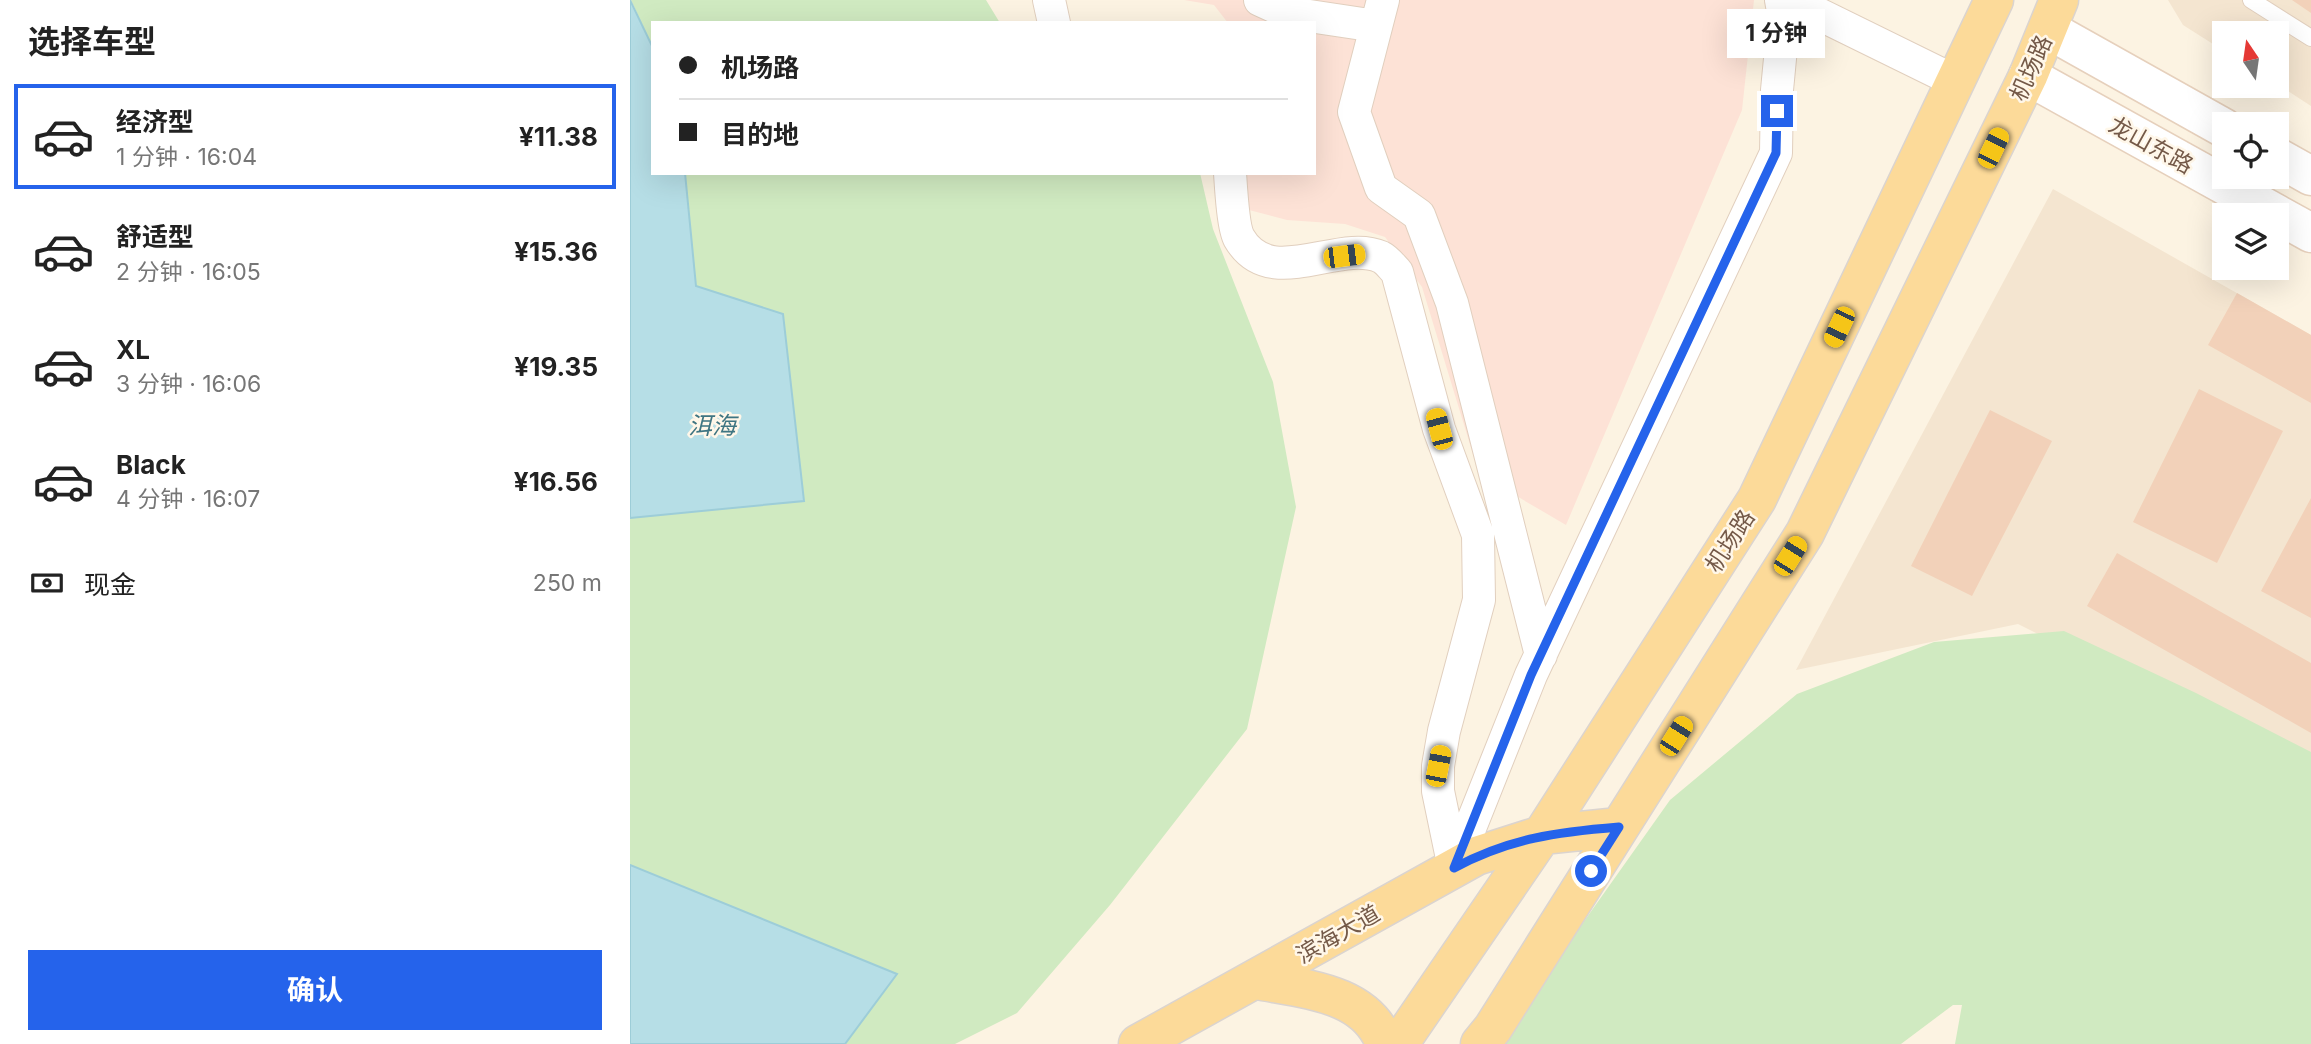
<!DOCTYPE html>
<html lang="zh">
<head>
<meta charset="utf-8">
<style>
  body { margin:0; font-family:Inter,"Noto Sans SC",sans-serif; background:#f6f6f6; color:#222; height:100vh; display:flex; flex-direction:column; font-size:26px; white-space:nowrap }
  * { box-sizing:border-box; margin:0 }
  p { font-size:23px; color:#767676 }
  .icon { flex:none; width:38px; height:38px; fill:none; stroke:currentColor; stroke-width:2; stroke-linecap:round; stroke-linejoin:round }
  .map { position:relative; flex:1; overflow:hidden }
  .panel { display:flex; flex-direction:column; background:#fff; width:630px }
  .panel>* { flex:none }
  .top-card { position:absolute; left:21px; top:21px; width:665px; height:154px; border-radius:0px; box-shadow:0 7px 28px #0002; display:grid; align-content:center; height:154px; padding:0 28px; background:#fff }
  .needle { width:46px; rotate:347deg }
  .tools { position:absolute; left:1582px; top:21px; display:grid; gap:14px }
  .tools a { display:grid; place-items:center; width:77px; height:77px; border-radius:0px; background:#fff; box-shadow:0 7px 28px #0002; font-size:35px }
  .end { position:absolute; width:32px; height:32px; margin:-16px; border:9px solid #2563eb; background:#fff; box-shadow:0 0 0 4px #fff }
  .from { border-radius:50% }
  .bubble { position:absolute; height:49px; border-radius:0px; background:#fff; box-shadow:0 7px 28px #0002; font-size:23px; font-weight:700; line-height:49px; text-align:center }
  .car { position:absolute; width:21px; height:42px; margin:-21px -10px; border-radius:9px; box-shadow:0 0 5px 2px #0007; background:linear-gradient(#f5c518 24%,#345 0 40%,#f5c518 0 76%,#345 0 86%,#f5c518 0) }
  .top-card b { display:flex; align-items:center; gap:24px; height:66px; font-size:26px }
  .top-card b+b { border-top:2px solid #e0e0e0 }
  .top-card i { width:18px; height:18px; background:#222 }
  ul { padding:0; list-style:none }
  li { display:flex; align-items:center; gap:21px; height:105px; margin:0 14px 10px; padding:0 14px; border:4px solid transparent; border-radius:0px }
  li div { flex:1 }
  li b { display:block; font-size:26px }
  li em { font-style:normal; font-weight:700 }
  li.selected { border-color:#2563eb }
  li>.icon { width:63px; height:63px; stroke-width:1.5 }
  h2 { padding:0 28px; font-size:32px; line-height:84px }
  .pay { display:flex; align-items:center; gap:18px; height:77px; padding:0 28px; font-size:26px }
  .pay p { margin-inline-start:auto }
  .action { display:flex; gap:14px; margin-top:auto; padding:14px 28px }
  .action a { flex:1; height:80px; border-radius:0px; background:#2563eb; color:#fff; font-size:28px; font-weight:700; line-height:80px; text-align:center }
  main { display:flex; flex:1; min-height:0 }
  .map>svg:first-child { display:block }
  .residential { fill:#f4e5d0 }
  .commercial { fill:#fde2d6 }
  .green { fill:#d0eac1 }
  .water { fill:#b6dee6; stroke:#9dcdd8; stroke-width:2 }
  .building { fill:#f2d1b9 }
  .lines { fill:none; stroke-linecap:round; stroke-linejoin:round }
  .service-casing { stroke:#e1cfbe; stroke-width:18 }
  .minor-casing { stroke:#e1cfbe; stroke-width:34 }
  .secondary-casing { stroke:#e6d0bc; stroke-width:41 }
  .primary-casing { stroke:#dbd4cf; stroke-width:41 }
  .service { stroke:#fff; stroke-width:16 }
  .minor { stroke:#fff; stroke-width:32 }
  .secondary { stroke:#fff; stroke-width:38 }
  .primary { stroke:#fcda99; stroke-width:38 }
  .route { stroke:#2563eb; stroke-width:9 }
  .labels { text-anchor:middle; stroke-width:5; stroke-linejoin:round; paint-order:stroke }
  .street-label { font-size:23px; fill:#745948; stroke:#fff7e9 }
  .water-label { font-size:24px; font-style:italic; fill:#3f7582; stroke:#fff7e9 }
</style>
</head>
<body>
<main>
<section class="panel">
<h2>选择车型</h2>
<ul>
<li class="selected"><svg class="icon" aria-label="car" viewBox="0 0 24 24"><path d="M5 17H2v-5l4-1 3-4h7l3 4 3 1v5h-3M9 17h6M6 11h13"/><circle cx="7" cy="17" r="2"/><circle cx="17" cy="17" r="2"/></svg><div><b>经济型</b><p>1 分钟 · 16:04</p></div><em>¥11.38</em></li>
<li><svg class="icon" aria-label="car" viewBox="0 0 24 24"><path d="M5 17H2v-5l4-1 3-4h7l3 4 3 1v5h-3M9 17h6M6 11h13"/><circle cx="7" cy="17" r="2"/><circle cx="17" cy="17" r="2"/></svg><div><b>舒适型</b><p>2 分钟 · 16:05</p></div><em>¥15.36</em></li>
<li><svg class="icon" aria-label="car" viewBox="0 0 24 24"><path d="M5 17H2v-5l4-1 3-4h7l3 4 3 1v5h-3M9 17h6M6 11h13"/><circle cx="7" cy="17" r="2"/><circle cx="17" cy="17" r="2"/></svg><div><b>XL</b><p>3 分钟 · 16:06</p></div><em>¥19.35</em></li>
<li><svg class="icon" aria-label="car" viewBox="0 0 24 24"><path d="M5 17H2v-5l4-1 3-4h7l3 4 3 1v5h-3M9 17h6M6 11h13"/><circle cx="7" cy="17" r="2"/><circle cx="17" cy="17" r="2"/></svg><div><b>Black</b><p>4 分钟 · 16:07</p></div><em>¥16.56</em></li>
</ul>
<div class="pay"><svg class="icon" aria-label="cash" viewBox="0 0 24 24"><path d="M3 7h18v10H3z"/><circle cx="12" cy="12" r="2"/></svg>现金<p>250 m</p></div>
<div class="action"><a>确认</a></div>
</section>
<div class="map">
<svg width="1681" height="1044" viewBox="0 0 1681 1044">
  <rect width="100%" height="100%" fill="#fcf3e2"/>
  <path class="residential" d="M1538 0H1681V106L1647 84V33H1594V51L1553 25Z
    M1423 189 1681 335V771L1388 624 1166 670Z"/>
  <path class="commercial" d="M554 0H1124L1112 110 936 525 849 474 792 287 755 237 715 224 657 220 619 210 613 173H684V23H598L584 5Z"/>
  <path class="green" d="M1 0H356L370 23H23V48Z
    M55 173H570L583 229 643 382 666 507 617 729 480 905 387 1013 325 1044H215L266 974 0 865V518L174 501 66 286Z
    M1434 631 1566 693 1681 752V1044H1325L1332 1005H1323L1271 1044H867L1040 800 1167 694 1304 642Z"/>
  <path class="water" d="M0 0 23 48V173H55L66 286 153 314 174 501 0 518Z
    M0 865 267 974 215 1044H0Z"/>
  <path class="building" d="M1662 0H1681V13Z
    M1607 293 1681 335V403L1578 345Z
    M1569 389 1653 431 1587 563 1503 522Z
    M1360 410 1422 441 1342 596 1281 566Z
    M1681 498V618L1631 591Z
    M1487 553 1681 663V733L1457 606Z"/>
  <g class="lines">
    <g class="service-casing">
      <path id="service" d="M1621 0 1681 38"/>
    </g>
    <g class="minor-casing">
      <path id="minor" d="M419 0 424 23
        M630 0 659 13 746 26
        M753 0 724 112 751 188 789 215 822 303 911 655
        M1160 0 1325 81
        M600 173C601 187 603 227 609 238 640 292 708 238 751 257 757 260 762 267 767 272L809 429 848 535 849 600 814 731 808 766V791L824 868
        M824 868 901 675 1146 153 1147 90 1154 17 1151 0"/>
    </g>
    <g class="secondary-casing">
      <path id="secondary" d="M1419 30 1594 128
        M1398 76 1681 233
        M1647 157 1681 176"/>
    </g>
    <g class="primary-casing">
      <path id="primary" d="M627 980C673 989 737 992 755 1044
        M508 1044 846 856 912 835 989 827
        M769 1044 912 835 1127 499 1364 0
        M850 1044 863 1028 1175 533 1398 76 1429 0"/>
    </g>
    <use href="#service" class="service"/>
    <use href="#minor" class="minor"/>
    <use href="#secondary" class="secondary"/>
    <use href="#primary" class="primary"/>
  </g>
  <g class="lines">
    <path class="route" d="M961 871 989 827C928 832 880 838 824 868L901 675 1146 153 1147 111"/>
  </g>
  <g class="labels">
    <g class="street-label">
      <text transform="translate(1401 68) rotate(-66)" y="8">机场路</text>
      <text transform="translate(1521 145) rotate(29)" y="8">龙山东路</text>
      <text transform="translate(1100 541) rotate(-57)" y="8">机场路</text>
      <text transform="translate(708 934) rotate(-30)" y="8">滨海大道</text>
    </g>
    <g class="water-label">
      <text x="82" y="434">洱海</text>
    </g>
  </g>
</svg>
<div class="tools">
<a><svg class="needle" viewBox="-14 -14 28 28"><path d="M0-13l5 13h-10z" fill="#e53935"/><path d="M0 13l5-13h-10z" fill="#767676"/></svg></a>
<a><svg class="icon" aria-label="locate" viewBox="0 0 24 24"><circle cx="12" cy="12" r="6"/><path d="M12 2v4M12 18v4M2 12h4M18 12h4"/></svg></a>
<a><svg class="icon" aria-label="layers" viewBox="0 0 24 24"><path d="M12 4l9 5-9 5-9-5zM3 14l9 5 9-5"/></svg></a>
</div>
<i class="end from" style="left:961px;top:871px"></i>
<i class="end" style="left:1147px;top:111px"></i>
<div class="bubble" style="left:1097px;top:9px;width:98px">1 分钟</div>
<i class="car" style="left:1363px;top:148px;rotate:26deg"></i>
<i class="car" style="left:714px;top:256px;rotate:83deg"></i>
<i class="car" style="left:1209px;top:327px;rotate:205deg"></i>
<i class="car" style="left:809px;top:429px;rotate:345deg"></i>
<i class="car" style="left:1160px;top:556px;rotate:32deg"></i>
<i class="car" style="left:1046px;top:736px;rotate:32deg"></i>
<i class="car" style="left:808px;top:766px;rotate:11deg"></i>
<div class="top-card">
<b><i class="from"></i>机场路</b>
<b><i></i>目的地</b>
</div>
</div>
</main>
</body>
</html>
